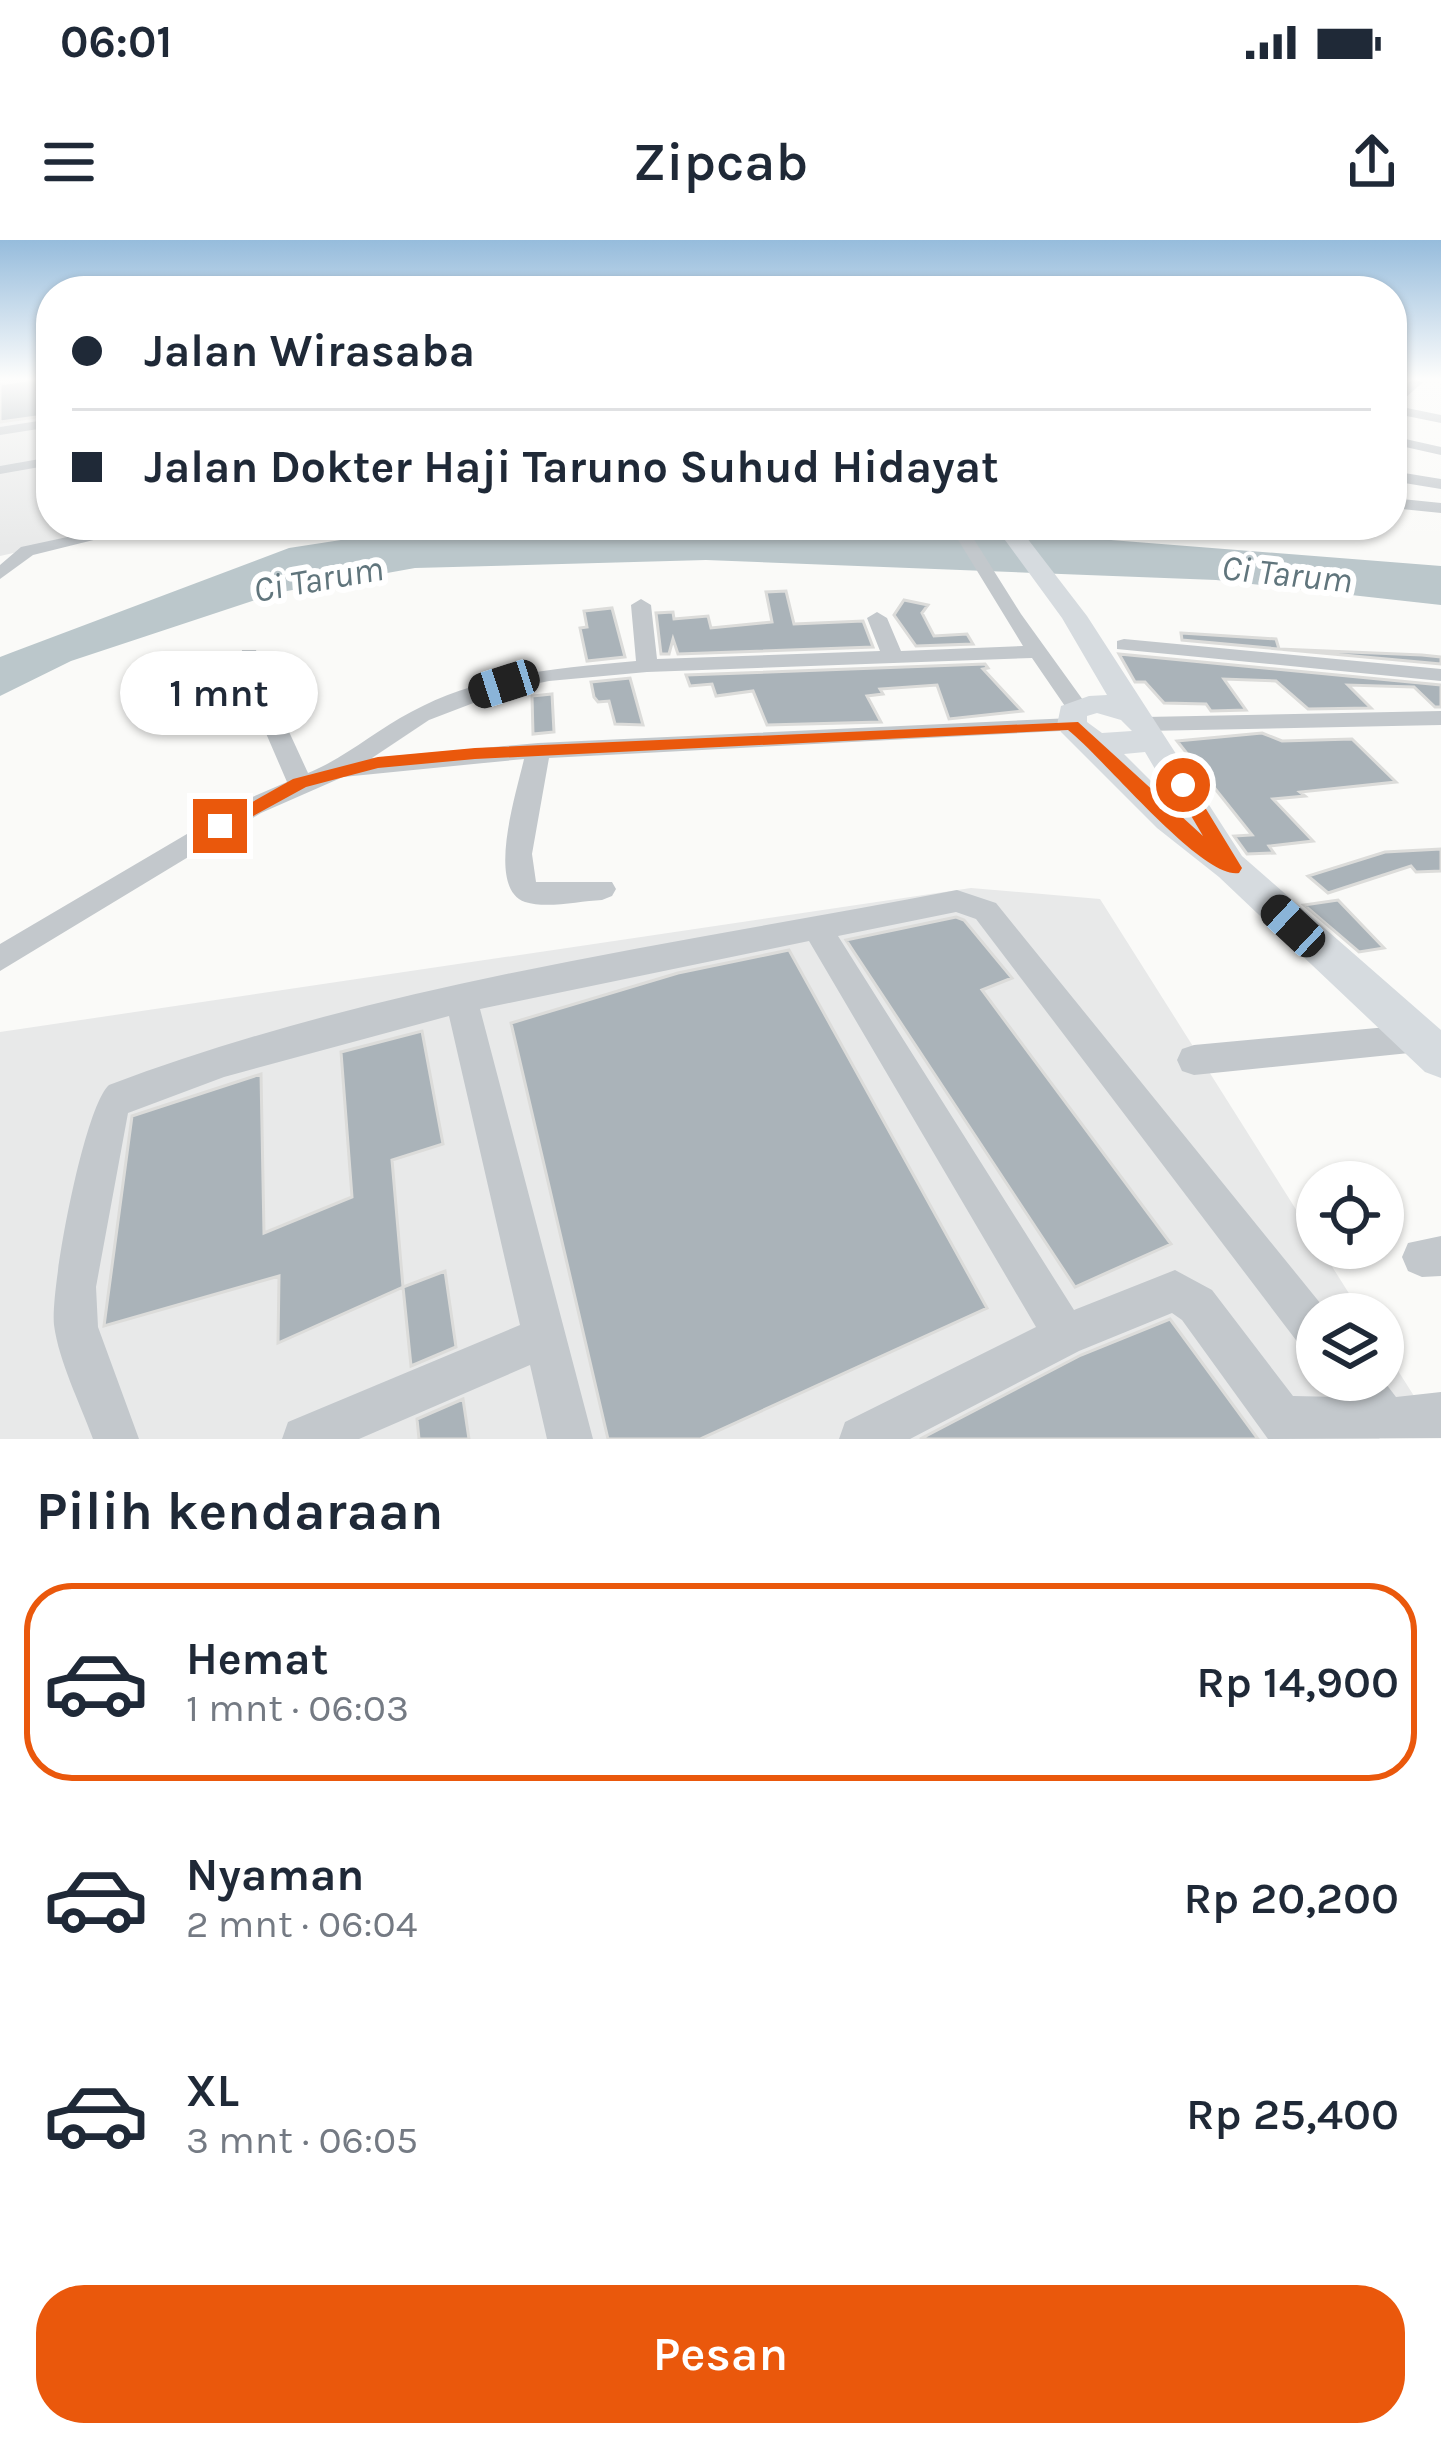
<!DOCTYPE html>
<html lang="id">
<head>
<meta charset="utf-8">
<style>
  body { margin:0; font-family:Karla,sans-serif; background:#f6f6f7; color:#1f2937; height:100vh; display:flex; flex-direction:column; font-size:45px; white-space:nowrap }
  * { box-sizing:border-box; margin:0 }
  p { font-size:39px; color:#747a83 }
  .icon { flex:none; width:66px; height:66px; fill:none; stroke:currentColor; stroke-width:2; stroke-linecap:round; stroke-linejoin:round }
  .map { position:relative; height:1199px; overflow:hidden }
  .drawer { display:flex; flex-direction:column; background:#fff; flex:1 }
  .drawer>* { flex:none }
  .guide { position:absolute; left:36px; top:36px; width:1371px; height:264px; border-radius:48px; box-shadow:0 3px 9px #0004; display:grid; align-content:center; height:264px; padding:0 36px; background:#fff }
  .controls { position:absolute; left:1296px; top:921px; display:grid; gap:24px }
  .controls a { display:grid; place-items:center; width:108px; height:108px; border-radius:50%; background:#fff; box-shadow:0 3px 9px #0004; font-size:60px }
  .end { position:absolute; width:54px; height:54px; margin:-27px; border:15px solid #ea580c; background:#fff; box-shadow:0 0 0 6px #fff }
  .from { border-radius:50% }
  .bubble { position:absolute; height:84px; border-radius:42px; background:#fff; box-shadow:0 3px 9px #0004; font-size:39px; font-weight:600; line-height:84px; text-align:center }
  .car { position:absolute; width:36px; height:72px; margin:-36px -18px; border-radius:15px; box-shadow:0 0 9px 3px #0007; background:linear-gradient(#222 24%,#8ab4d8 0 40%,#222 0 76%,#8ab4d8 0 86%,#222 0) }
  .guide b { display:flex; align-items:center; gap:42px; height:114px; font-size:45px }
  .guide b+b { border-top:3px solid #e0e1e3 }
  .guide i { width:30px; height:30px; background:#1f2937 }
  ul { padding:0; list-style:none }
  li { display:flex; align-items:center; gap:36px; height:198px; margin:0 24px 18px; padding:0 12px; border:6px solid transparent; border-radius:48px }
  li div { flex:1 }
  li b { display:block; font-size:45px }
  li em { font-style:normal; font-weight:600 }
  li.on { border-color:#ea580c }
  li>.icon { width:108px; height:108px; stroke-width:1.5 }
  h2 { padding:0 36px; font-size:54px; line-height:144px }
  .cta { display:flex; gap:24px; margin-top:auto; padding:24px 36px }
  .cta a { flex:1; height:138px; border-radius:48px; background:#ea580c; color:#fff; font-size:48px; font-weight:600; line-height:138px; text-align:center }
  .status { display:flex; justify-content:space-between; align-items:center; height:84px; padding:0 60px; background:#fff; direction:ltr }
  .status svg { height:33px; fill:currentColor }
  header { display:flex; justify-content:space-between; align-items:center; height:156px; padding:0 36px; background:#fff; font-size:54px; font-weight:600 }
  .map>svg:first-child { display:block }
  .built { fill:#e8e9e9 }
  .water { fill:#bbc7cb }
  .building { fill:#aab3b9; stroke:#dcdcda; stroke-width:3 }
  .lines { fill:none; stroke-linecap:round; stroke-linejoin:round }
  .minor { fill:#c3c8cc; fill-rule:evenodd }
  .major { fill:#d6dbdf; fill-rule:evenodd }
  .route { fill:#ea580c }
  .labels { text-anchor:middle; stroke-width:12; stroke-linejoin:round; paint-order:stroke }
  .far-water-label { font-size:36px; font-style:italic; fill:#60757c; stroke:#fff }
</style>
</head>
<body>
<div class="status"><b>06:01</b><svg viewBox="0 0 49 12"><path d="M0 12V9h3v3zM5 12V6h3v6zM10 12V3h3v9zM15 12V0h3v12zM26 1h20v11H26zM47 4h2v5h-2z"/></svg></div>
<header><svg class="icon" aria-label="menu" viewBox="0 0 24 24"><path d="M4 6h16M4 12h16M4 18h16"/></svg>Zipcab<svg class="icon" aria-label="share" viewBox="0 0 24 24"><path d="M12 15V3M7 8l5-5 5 5M5 13v7h14v-7"/></svg></header>
<div class="map">
<svg width="1441" height="1199" viewBox="0 0 1441 1199">
  <rect width="100%" height="100%" fill="#fafaf8"/>
  <path class="built" d="M0 140H51V285H139L0 316Z
    M971 648 1100 659 1362 1074H1317V1140H1383V1107L1414 1156 1379 1199H0V792Z"/>
  <path class="water" d="M438 285 935 286 1441 326V365L1216 340 706 320 415 328 276 353 71 421 0 456V417L13 412 289 308Z"/>
  <path class="building" d="M27 140H51V175L0 182V144Z
    M786 351 794 384 863 381 873 407 678 414 673 399 669 414H661L656 373 673 372 674 379 708 376 711 388 772 382 766 352Z
    M904 360 928 365 922 373 934 396 967 394 973 404 916 406 894 375Z
    M612 368 625 417 587 421 580 388 587 387 584 371Z
    M1181 393 1276 399 1279 409 1422 415 1441 417V424L1182 400Z
    M1119 414 1441 445V467H1435L1414 447 1348 445 1371 468 1308 469 1276 441 1224 439 1246 470 1211 471 1206 464 1164 463 1145 442H1135Z
    M985 424 988 428 983 429 1022 471 949 479 937 445 880 449 883 454 867 456 881 482 767 485 753 451 716 456 712 444 690 446 686 435Z
    M630 438 643 485 615 484 609 461 598 462 594 457 591 442Z
    M552 454 554 492 533 494 532 456Z
    M1262 493 1282 501 1352 499 1396 542 1300 552 1305 556 1273 559 1313 601 1269 606 1274 613 1247 614 1234 596 1252 595 1177 501Z
    M1441 609V631L1416 632 1411 626 1328 653 1308 636 1385 612Z
    M1338 660 1384 708 1359 712 1304 665Z
    M956 677 964 680 1012 738 982 750 1171 1004 1075 1047 846 700Z
    M789 710 987 1068 700 1199H608L511 783 678 733Z
    M422 791 443 904 392 920 403 1047 278 1103 279 1036 104 1086 132 876 261 834 264 993 352 957 341 812Z
    M445 1031 456 1107 411 1126 403 1047Z
    M1170 1079 1258 1199H920L1081 1115Z
    M463 1159 469 1199H419L417 1179Z"/>
  <g class="lines">
    <path class="minor" d="M1412 140 1423 142 1403 160H1395V154Z
      M1392 165 1441 175V183L1392 173Z
      M51 179V187L0 195V187Z
      M1392 196 1441 207V215L1392 204Z
      M51 217V225L0 234V226Z
      M1392 231 1441 239V249L1392 241Z
      M1392 258 1441 263V273L1392 268Z
      M123 285H154L33 315 0 339V325L21 307Z
      M949 285H965L1021 374 1088 467 1085 472H1069L1032 418 647 432 549 441 510 449 429 480 372 518 538 503 1072 478 1084 485 1080 490 549 518 532 614 536 642H612L616 649 612 656 602 660C579 661 547 669 525 662 485 648 517 551 524 519L343 537 261 573 0 731V704L243 561 287 542 240 433 242 410H256L262 433 308 533C345 518 375 491 411 472 480 434 559 428 636 421L631 365 641 359 651 365 657 419 880 411 867 378 877 372 887 378 901 411 1023 406Z
      M1124 399 1441 429V441L1117 409V401Z
      M1441 471V485L1145 491 1133 484 1145 477Z
      M957 650 996 663 1329 1074H1317V1115L1302 1108 976 679 956 672 838 696 1074 1070 1175 1030 1212 1050 1293 1156 1339 1157 1332 1140H1383L1396 1157 1441 1152V1198L1268 1199 1182 1080 1172 1073 1079 1111 910 1199H839L845 1182 1036 1087 809 701 480 769 593 1199H547L530 1125 359 1199H282L288 1182 520 1085 449 776 224 837 128 873 96 1047 98 1087 139 1199H93C80 1163 59 1122 54 1085 50 1048 84 867 109 845 381 742 673 705 957 650Z
      M1419 784 1431 788 1436 798 1431 808 1419 812 1194 835 1182 831 1177 820 1182 809 1194 805Z
      M1441 996V1036L1422 1037 1408 1031 1402 1017 1408 1003Z"/>
    <path class="major" d="M994 285H1017L1087 376 1242 616 1441 790V838L1425 832 1219 637 1157 588 1061 492 1057 485 1061 466 1089 456 1107 455 1062 378ZM1097 473 1121 480 1132 491 1102 493 1087 482V476ZM1145 512 1178 568 1124 514Z"/>
  </g>
  <linearGradient id="sky" x2="0" y2="1"><stop stop-color="#96bcdc"/><stop offset="0.45" stop-color="#fdfdfc"/><stop offset="1" stop-color="#fdfdfc" stop-opacity="0"/></linearGradient>
  <rect width="1441" height="308" fill="url(#sky)"/>
  <path class="route" d="M1078 482 1203 596 1173 545 1189 541 1242 628 1239 633C1202 640 1102 516 1068 490L475 519 378 528 306 547 226 591H213L210 586 293 539 378 517 475 508Z"/>
  <g class="labels">
    <g class="far-water-label">
      <text transform="translate(1287 333) rotate(6)" y="13">Ci Tarum</text>
      <text transform="translate(318 338) rotate(-10)" y="13">Ci Tarum</text>
    </g>
  </g>
</svg>
<div class="controls">
<a><svg class="icon" aria-label="locate" viewBox="0 0 24 24"><circle cx="12" cy="12" r="6"/><path d="M12 2v4M12 18v4M2 12h4M18 12h4"/></svg></a>
<a><svg class="icon" aria-label="layers" viewBox="0 0 24 24"><path d="M12 4l9 5-9 5-9-5zM3 14l9 5 9-5"/></svg></a>
</div>
<i class="end from" style="left:1183px;top:545px"></i>
<i class="end" style="left:220px;top:586px"></i>
<div class="bubble" style="left:120px;top:411px;width:198px">1 mnt</div>
<i class="car" style="left:504px;top:444px;rotate:252deg"></i>
<i class="car" style="left:1293px;top:686px;rotate:313deg"></i>
<div class="guide">
<b><i class="from"></i>Jalan Wirasaba</b>
<b><i></i>Jalan Dokter Haji Taruno Suhud Hidayat</b>
</div>
</div>
<section class="drawer">
<h2>Pilih kendaraan</h2>
<ul>
<li class="on"><svg class="icon" aria-label="car" viewBox="0 0 24 24"><path d="M5 17H2v-5l4-1 3-4h7l3 4 3 1v5h-3M9 17h6M6 11h13"/><circle cx="7" cy="17" r="2"/><circle cx="17" cy="17" r="2"/></svg><div><b>Hemat</b><p>1 mnt · 06:03</p></div><em>Rp 14,900</em></li>
<li><svg class="icon" aria-label="car" viewBox="0 0 24 24"><path d="M5 17H2v-5l4-1 3-4h7l3 4 3 1v5h-3M9 17h6M6 11h13"/><circle cx="7" cy="17" r="2"/><circle cx="17" cy="17" r="2"/></svg><div><b>Nyaman</b><p>2 mnt · 06:04</p></div><em>Rp 20,200</em></li>
<li><svg class="icon" aria-label="car" viewBox="0 0 24 24"><path d="M5 17H2v-5l4-1 3-4h7l3 4 3 1v5h-3M9 17h6M6 11h13"/><circle cx="7" cy="17" r="2"/><circle cx="17" cy="17" r="2"/></svg><div><b>XL</b><p>3 mnt · 06:05</p></div><em>Rp 25,400</em></li>
</ul>
<div class="cta"><a>Pesan</a></div>
</section>
</body>
</html>
